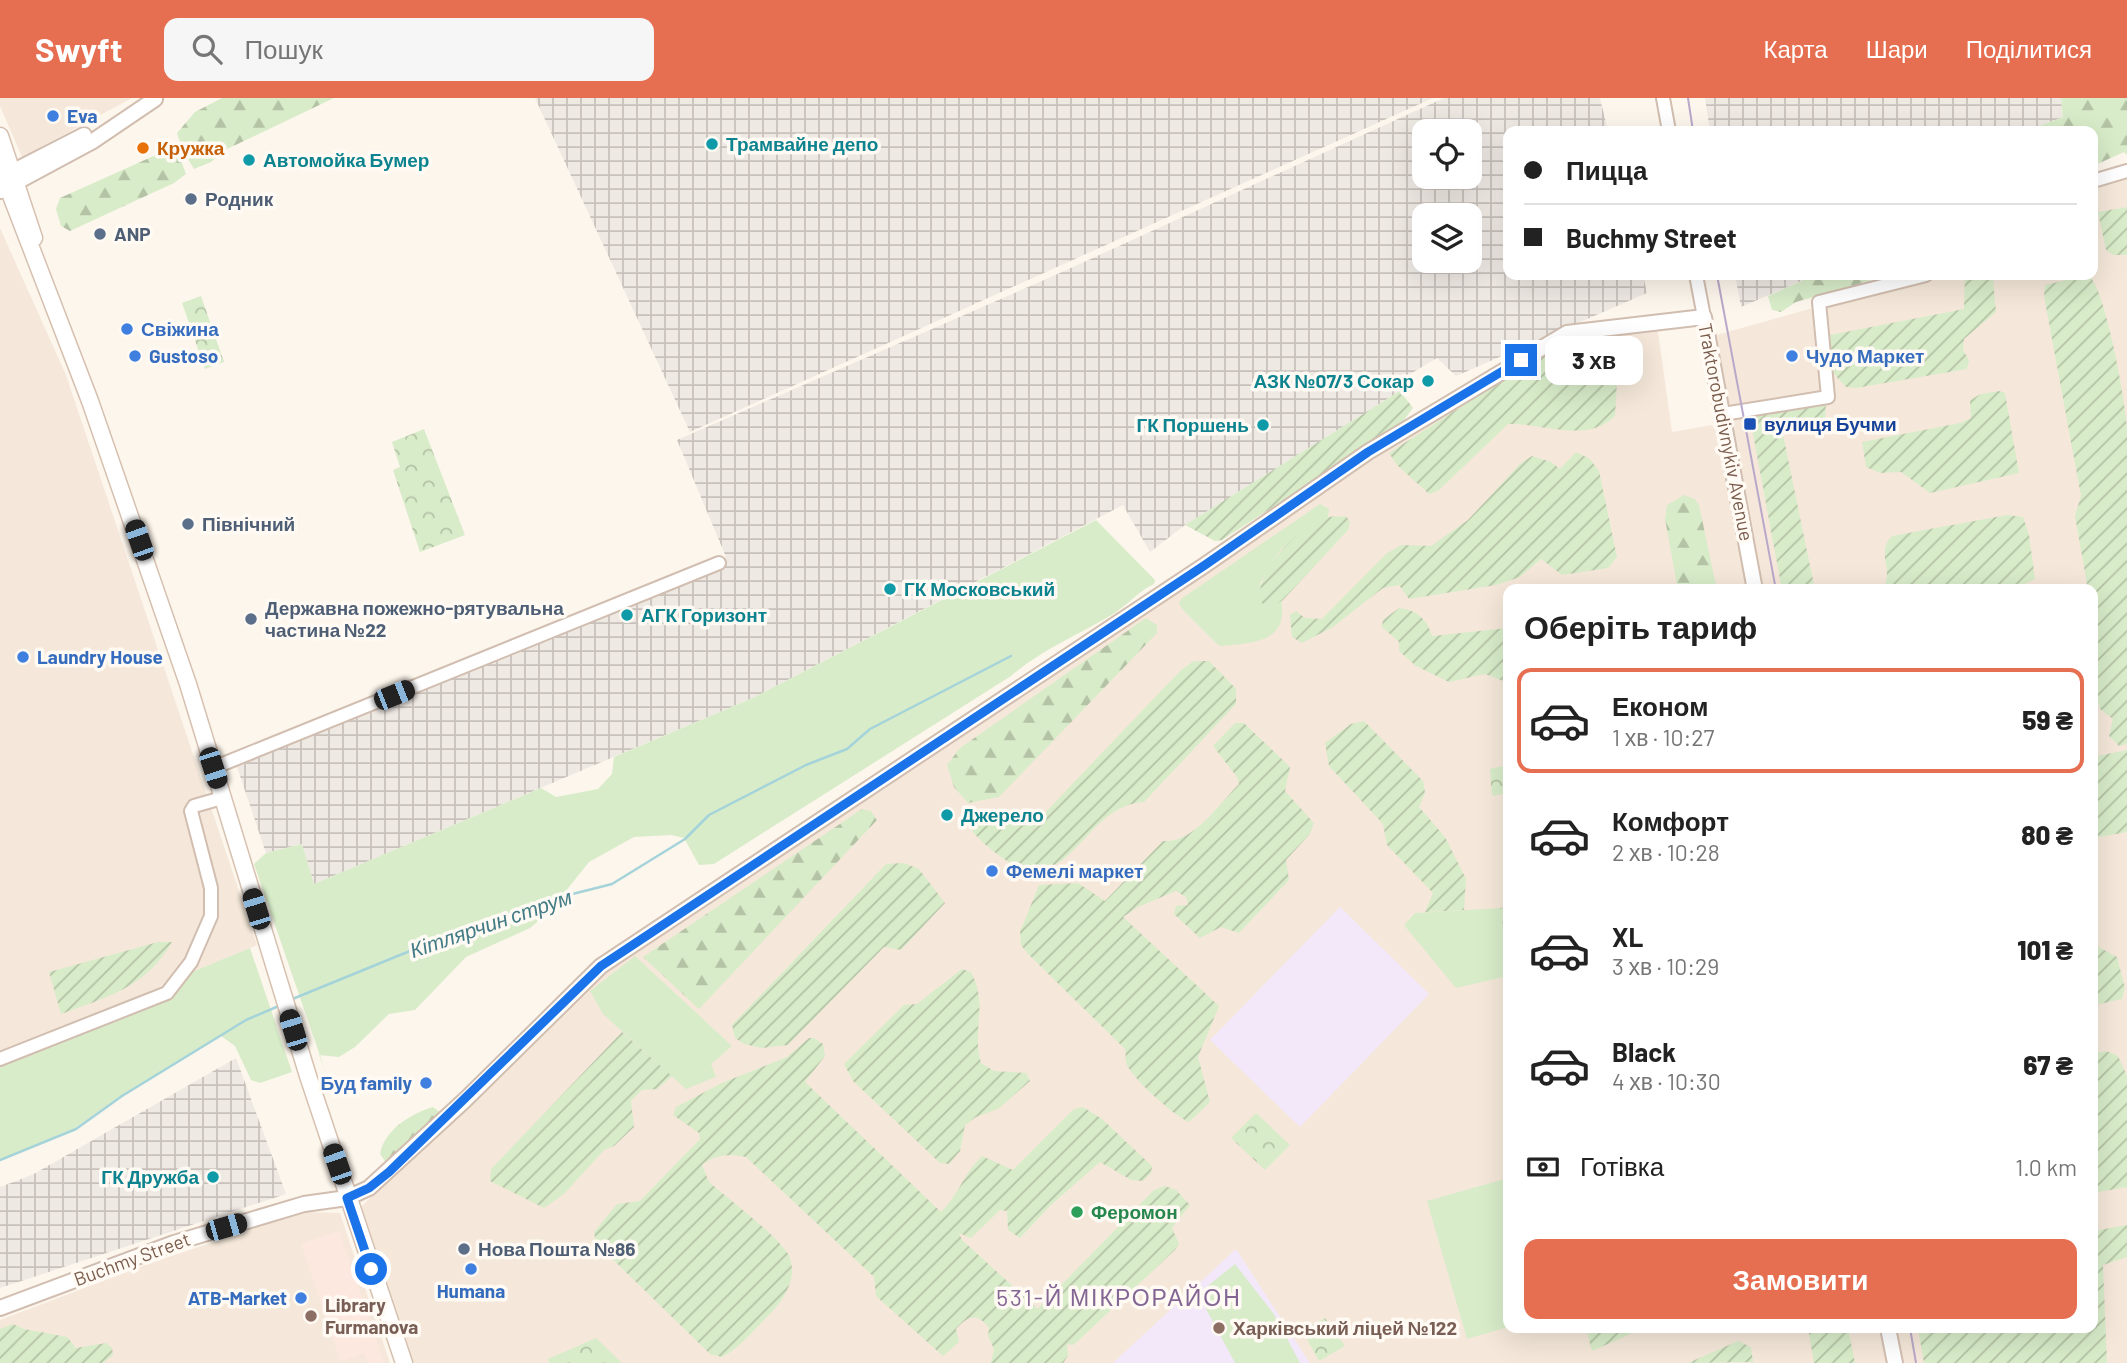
<!DOCTYPE html>
<html lang="uk">
<head>
<meta charset="utf-8">
<style>
  body { margin:0; font-family:Barlow,sans-serif; background:#f6f6f6; color:#222; height:100vh; display:flex; flex-direction:column; font-size:26px; white-space:nowrap }
  * { box-sizing:border-box; margin:0 }
  p { font-size:23px; color:#767676 }
  .icon { flex:none; width:38px; height:38px; fill:none; stroke:currentColor; stroke-width:2; stroke-linecap:round; stroke-linejoin:round }
  .map { position:relative; flex:1; overflow:hidden }
  .sheet { position:absolute; left:1503px; top:486px; width:595px; height:749px; display:flex; flex-direction:column; background:#fff; border-radius:14px; box-shadow:0 7px 28px #0002 }
  .sheet>* { flex:none }
  .top-card { position:absolute; left:1503px; top:28px; width:595px; height:154px; border-radius:14px; box-shadow:0 7px 28px #0002; display:grid; align-content:center; height:154px; padding:0 21px; background:#fff }
  .fabs { position:absolute; left:1412px; top:21px; display:grid; gap:14px }
  .fabs a { display:grid; place-items:center; width:70px; height:70px; border-radius:14px; background:#fff; box-shadow:0 7px 28px #0002; font-size:35px }
  .end { position:absolute; width:32px; height:32px; margin:-16px; border:9px solid #1a73e8; background:#fff; box-shadow:0 0 0 4px #fff }
  .from { border-radius:50% }
  .bubble { position:absolute; height:49px; border-radius:14px; background:#fff; box-shadow:0 7px 28px #0002; font-size:23px; font-weight:800; line-height:49px; text-align:center }
  .car { position:absolute; width:21px; height:42px; margin:-21px -10px; border-radius:9px; box-shadow:0 0 5px 2px #0007; background:linear-gradient(#222 24%,#8ab4d8 0 40%,#222 0 76%,#8ab4d8 0 86%,#222 0) }
  .top-card b { display:flex; align-items:center; gap:24px; height:66px; font-size:26px }
  .top-card b+b { border-top:2px solid #e0e0e0 }
  .top-card i { width:18px; height:18px; background:#222 }
  ul { padding:0; list-style:none }
  li { display:flex; align-items:center; gap:21px; height:105px; margin:0 14px 10px; padding:0 7px; border:4px solid transparent; border-radius:14px }
  li div { flex:1 }
  li b { display:block; font-size:26px }
  li em { font-style:normal; font-weight:800 }
  li.on { border-color:#e76f51 }
  li>.icon { width:63px; height:63px; stroke-width:1.5 }
  h2 { padding:0 21px; font-size:32px; line-height:84px }
  .pay { display:flex; align-items:center; gap:18px; height:77px; padding:0 21px; font-size:26px }
  .pay p { margin-inline-start:auto }
  .cta { display:flex; gap:14px; margin-top:auto; padding:14px 21px }
  .cta a { flex:1; height:80px; border-radius:14px; background:#e76f51; color:#fff; font-size:28px; font-weight:800; line-height:80px; text-align:center }
  header { display:flex; align-items:center; gap:42px; box-sizing:border-box; height:98px; padding:0 35px; background:#e76f51; color:#fff }
  header strong { font-size:33px }
  nav { display:flex; gap:38px; margin-inline-start:auto; font-size:24px }
  .search { width:490px; height:63px; background:#f6f6f6; display:flex; align-items:center; gap:18px; box-sizing:border-box; padding:0 24px; border-radius:14px; color:#767676; font-size:26px }
  .map>svg:first-child { display:block }
  .residential { fill:#f5e8da }
  .commercial { fill:#fde8e0 }
  .industrial { fill:url(#industrial-grid); fill-rule:evenodd }
  .education { fill:#f3e8fa }
  .grass { fill:#d8ecc9 }
  .forest { fill:url(#forest-firs) }
  .park { fill:url(#park-crowns) }
  .garden { fill:url(#garden-furrows) }
  .lines { fill:none; stroke-linecap:round; stroke-linejoin:round }
  .stream { stroke:#a5d3da; stroke-width:2.5 }
  .minor-casing { stroke:#d1beb0; stroke-width:16 }
  .tertiary-casing { stroke:#d1beb0; stroke-width:18 }
  .secondary-casing { stroke:#d6c0b0; stroke-width:19 }
  .minor { stroke:#fff; stroke-width:12 }
  .tertiary { stroke:#fff; stroke-width:14 }
  .secondary { stroke:#fff; stroke-width:16 }
  .tram { stroke:#b9a8c9; stroke-width:2 }
  .route { stroke:#1a73e8; stroke-width:9 }
  .shop-dot { fill:#3f7fe0; stroke:#fffaf3; stroke-width:2.5 }
  .culture-dot { fill:#0f9aa8; stroke:#fffaf3; stroke-width:2.5 }
  .food-dot { fill:#e8710a; stroke:#fffaf3; stroke-width:2.5 }
  .service-dot { fill:#5c6f8a; stroke:#fffaf3; stroke-width:2.5 }
  .transit-dot { fill:#1a4fb4; stroke:#fffaf3; stroke-width:2.5 }
  .leisure-dot { fill:#2e9e5b; stroke:#fffaf3; stroke-width:2.5 }
  .education-dot { fill:#8d6e63; stroke:#fffaf3; stroke-width:2.5 }
  .labels { text-anchor:middle; stroke-width:7; stroke-linejoin:round; paint-order:stroke }
  .shop-label { font-size:19px; font-weight:bold; fill:#366cbe; stroke:#fffaf3; text-anchor:start }
  .culture-label { font-size:19px; font-weight:bold; fill:#0d838f; stroke:#fffaf3; text-anchor:start }
  .food-label { font-size:19px; font-weight:bold; fill:#c56008; stroke:#fffaf3; text-anchor:start }
  .service-label { font-size:19px; font-weight:bold; fill:#4e5e75; stroke:#fffaf3; text-anchor:start }
  .transit-label { font-size:19px; font-weight:bold; fill:#164399; stroke:#fffaf3; text-anchor:start }
  .street-label { font-size:19px; fill:#7a5c4d; stroke:#fffaf3 }
  .leisure-label { font-size:19px; font-weight:bold; fill:#27864d; stroke:#fffaf3; text-anchor:start }
  .education-label { font-size:19px; font-weight:bold; fill:#785e54; stroke:#fffaf3; text-anchor:start }
  .water-label { font-size:21px; font-style:italic; fill:#437c86; stroke:#fffaf3 }
  .quarter-label { font-size:23px; letter-spacing:2px; fill:#846695; stroke:#fffaf3 }
</style>
</head>
<body>
<header>
<strong>Swyft</strong>
<div class="search"><svg class="icon" aria-label="search" viewBox="0 0 24 24"><circle cx="10" cy="10" r="6"/><path d="M15 15l6 6"/></svg>Пошук</div>
<nav><a>Карта</a><a>Шари</a><a>Поділитися</a></nav>
</header>
<div class="map">
<svg width="2127" height="1265" viewBox="0 0 2127 1265">
  <defs>
    <pattern id="industrial-grid" width="8" height="8" patternUnits="userSpaceOnUse" patternTransform="scale(1.75)"><rect width="8" height="8" fill="#efe9e4"/><path d="M0 4h8M4 0v8" fill="none" stroke="#c7c0bb"/></pattern>
    <pattern id="forest-firs" width="22" height="20" patternUnits="userSpaceOnUse" patternTransform="scale(1.75)"><rect width="22" height="20" fill="#d8ecc9"/><path d="M5 1l3.5 6h-7zM16 11l3.5 6h-7z" fill="#b4c2a5"/></pattern>
    <pattern id="park-crowns" width="20" height="18" patternUnits="userSpaceOnUse" patternTransform="scale(1.75)"><rect width="20" height="18" fill="#d8ecc9"/><path d="M2 6a3 3 0 1 1 6 0M12 15a3 3 0 1 1 6 0" fill="none" stroke="#b4c2a5"/></pattern>
    <pattern id="garden-furrows" width="10" height="10" patternUnits="userSpaceOnUse" patternTransform="scale(1.75)"><rect width="10" height="10" fill="#d8ecc9"/><path d="M-1 1l2-2M0 10L10 0M9 11l2-2" fill="none" stroke="#b4c2a5"/></pattern>
  </defs>
  <rect width="100%" height="100%" fill="#fdf6ec"/>
  <path class="residential" d="M0 0H132L22 59 0 8Z
    M2127 74V1265H1895L1889 1230H2093V492H1758L1713 238 1931 177H2093V85Z
    M0 130 66 277 257 847 0 958Z
    M1657 227 1672 334 1712 327 1723 344 1750 492H1508V1230H1886L1892 1265H409L376 1171 361 1109 604 868 1419 324 1569 235Z
    M303 1114 340 1115 390 1265H0V1222L148 1166Z"/>
  <path class="commercial" d="M339 1133 384 1265H368L364 1255 341 1264 301 1146Z"/>
  <path class="industrial" d="M535 0H1433L690 334Z
    M1444 0H1600L1608 33H1508V177H1643L1647 195 1456 278 1437 260 1405 279 1400 293 1185 427 1150 454 1123 407 755 599 314 786 302 746 266 755 237 669 726 459 677 342 1051 179ZM1424 33H1470V79H1424ZM1424 117H1470V163H1424Z
    M1705 0H2061L2063 19 2027 33H1710Z
    M1735 177H1815L1741 209Z
    M236 960 286 1096 0 1190V1089L32 1077Z"/>
  <path class="education" d="M1340 809 1429 896 1300 1029 1210 942Z
    M1236 1151 1310 1265H1113Z"/>
  <path class="grass" d="M1320 406 1329 411 1328 419 1280 452 1260 485 1269 510 1281 503C1290 546 1248 545 1220 548L1216 545 1183 512 1179 506 1181 501Z
    M1096 422 1155 482 1154 486C1137 494 1126 509 1110 518 1076 538 1041 552 1011 578L714 766 699 767 684 740 671 737 634 739 589 764 549 814 530 830 466 859 415 912 389 916 355 949 339 959 319 957 326 975 254 766 266 755 302 746 314 786 541 690 556 699 598 691 612 676 614 659 755 599Z
    M1500 810 1508 857V878L1456 890 1404 827 1415 815Z
    M250 850 292 974 260 985 251 982 235 948 221 938 122 997 75 1030 0 1062V961L167 895 180 879Z
    M635 858 732 948 711 966 716 979 686 991 603 916 590 893Z
    M1508 1080V1229L1467 1241 1427 1103Z
    M1235 1166 1274 1216 1300 1265H1235L1198 1196Z"/>
  <path class="forest" d="M222 0H334L227 51 211 64 194 71 183 53 177 35 195 14Z
    M2061 0H2127V57L2124 54 2093 68V33H2027L2063 19Z
    M167 52H177L186 76 174 85 70 133 61 128 56 111 60 100Z
    M1815 177H1889L1796 204 1781 214 1772 212 1768 198Z
    M1684 397 1695 401 1699 407 1717 492H1678L1665 421 1667 407Z
    M1146 520 1157 527V535L999 699 968 705 954 689 947 667 960 650Z
    M862 711 871 713 877 722 699 911 643 859Z
    M433 1009 441 1015 387 1066 380 1056C384 1032 412 1015 433 1009Z"/>
  <path class="park" d="M201 198 224 264 205 271 182 205Z
    M424 331 465 437 420 454 393 372 400 369 392 344Z
    M1508 667V695L1492 698 1490 671Z
    M1256 1015 1290 1047 1265 1072 1231 1040Z
    M1325 1220 1345 1248 1319 1263 1302 1232Z
    M596 1240 622 1265H549L548 1261Z"/>
  <path class="garden" d="M2127 109V157H2113L2106 152 2098 114Z
    M1965 177H1989L1993 181 1996 214 1964 241 1963 252 1969 262 1967 271 1856 290 1846 289C1832 275 1819 258 1830 237L1964 211Z
    M2088 177C2105 187 2126 306 2127 330 2127 435 2127 541 2127 646L2119 648 2109 638 2113 621 2100 611 2093 580V492H2088L2075 418 2081 398 2044 198 2045 187Z
    M1581 242 1597 248 1618 268 1615 318C1588 346 1542 325 1508 326L1438 393 1429 396 1397 367 1389 355 1557 247Z
    M1400 293 1413 310 1401 326 1222 442 1215 443 1185 427Z
    M1999 293 2005 295 2019 375 1930 395 1901 374 1880 375 1866 369 1862 344 1960 325 1971 320 1970 302 1981 296Z
    M1826 305 1825 322 1781 327 1815 492H1782L1750 320 1755 315Z
    M1576 354 1590 361 1599 373 1617 459 1608 470 1562 477 1541 461 1520 479 1496 487 1409 501 1399 487 1383 490 1333 529 1302 545 1292 539 1290 517 1296 513 1305 520 1322 521 1386 456 1401 447 1431 448 1468 422 1520 366 1532 358 1551 364 1560 371Z
    M2007 417 2023 419 2029 437 2035 481C2007 499 1917 492 1881 492 1897 474 1874 456 1892 438Z
    M1346 418 1350 424 1348 432 1282 503 1269 510 1262 505C1250 475 1302 426 1329 419 1334 418 1341 419 1346 418Z
    M1399 510C1417 512 1427 521 1432 538L1508 530V585L1485 576 1449 584 1416 568 1399 553V544L1382 529 1383 522Z
    M1194 563H1209L1236 591V606L1144 704C1106 707 1091 738 1064 761 1055 769 1039 771 1027 775 1006 763 985 750 970 730L972 721 1001 710 1029 728 1040 720 1181 572Z
    M1364 623 1423 683 1425 695 1419 709 1445 739 1466 781 1464 812 1425 814 1433 795 1387 747 1383 726 1329 668 1325 645 1351 626Z
    M1235 625H1244L1290 669 1285 693 1314 725 1310 736 1286 762 1289 782 1239 835 1221 829 1200 840 1174 816 1176 808 1188 807 1186 799 1176 793 1138 809 1123 819 1219 908 1198 959 1210 1004 1189 1024C1173 1017 1135 983 1127 967 1125 963 1126 956 1125 951L1028 856 1021 847 1020 834 1039 787 1078 785 1105 803 1163 743C1193 746 1219 706 1239 686L1237 679 1213 648Z
    M2127 652V734L2093 740V659Z
    M904 765 919 771 945 805 901 852 884 849 788 947 762 950 744 946 735 940 732 927 886 766Z
    M1508 808V857L1500 810Z
    M158 844H172C147 889 107 899 61 916L49 874Z
    M2093 846 2117 859 2125 890 2122 901 2100 906 2093 903Z
    M962 871 971 874C989 908 971 931 981 965L994 973 1026 975 1030 983 998 1011 976 1019 965 1027 960 1053 949 1066 940 1065 853 983 844 966 904 907 917 906Z
    M622 934 672 978 657 991 642 992 631 1003 634 1029 614 1048 604 1052 564 1096 544 1110 490 1083 491 1071Z
    M809 940H814L823 946 825 958 805 984 941 1114C959 1097 963 1076 982 1058L1013 1072 1074 1011 1083 1009 1102 1021 1152 1068 1151 1075 1143 1083 1131 1082 1100 1064 1051 1107 1020 1140 1008 1132 1007 1113 1000 1112 971 1140 959 1135 962 1142 1038 1211 1154 1092 1165 1088 1176 1092 1190 1107 1172 1130 1179 1146 1175 1152 1080 1241 1073 1247 1067 1246 1068 1258 1063 1265H991L994 1251 988 1238 989 1230C977 1214 968 1218 956 1231L959 1244 943 1258 876 1198 874 1179 746 1059C731 1056 715 1056 702 1067L709 1084C727 1100 781 1140 789 1158 799 1181 782 1205 766 1220 752 1234 740 1250 722 1259L710 1256 596 1145 594 1134 617 1106 640 1103 700 1041 699 1035 673 1017 676 1009 722 985 787 959Z
    M2106 953 2118 958 2127 978V1089L2093 1095V956Z
    M2127 1127V1159L2103 1167 2107 1265H1924L1918 1230H2093V1133Z
    M13 1226 24 1231 67 1239 76 1250 106 1245 112 1250 113 1257 103 1265H0V1231Z
    M1586 1230H1644L1592 1253Z
    M1808 1230H1848L1855 1265H1814Z
    M1738 1243 1751 1249 1753 1264 1688 1265Z"/>
  <g class="lines">
    <path class="stream" d="M290 902 405 855 541 804 612 786 685 741 709 717 806 667 847 651 870 631 1011 558
      M0 1062 76 1031 122 998 246 922 281 907"/>
    <g class="minor-casing">
      <path id="minor" d="M1663 0 1669 33
        M2093 83 2127 73
        M1696 177 1704 219
        M1723 316 1828 299 1819 204 1926 177
        M213 670 719 465
        M0 961 167 895 191 864 211 818V790L191 713 194 708 222 700"/>
    </g>
    <g class="tertiary-casing">
      <path id="tertiary" d="M2 79 84 37
        M0 93 93 43 155 1
        M0 1210 174 1145 304 1106 347 1100 369 1090 465 1002 601 868 1205 467 1368 354 1567 235 1704 219 1755 492
        M1888 1230 1895 1265"/>
    </g>
    <g class="secondary-casing">
      <path id="secondary" d="M0 38 34 140
        M0 69 90 303 188 586 308 978 404 1265"/>
    </g>
    <use href="#minor" class="minor"/>
    <use href="#tertiary" class="tertiary"/>
    <use href="#secondary" class="secondary"/>
    <path class="tram" d="M1688 0 1693 33
      M1717 177 1776 492
      M1910 1230 1916 1265"/>
  </g>
  <g class="lines">
    <path class="route" d="M371 1171 347 1100 369 1090 389 1074 601 868 1205 467 1368 354 1521 262"/>
  </g>
  <g class="shop-dot">
    <circle cx="53" cy="18" r="7"/>
    <circle cx="127" cy="231" r="7"/>
    <circle cx="135" cy="258" r="7"/>
    <circle cx="1792" cy="258" r="7"/>
    <circle cx="23" cy="559" r="7"/>
    <circle cx="992" cy="773" r="7"/>
    <circle cx="426" cy="985" r="7"/>
    <circle cx="471" cy="1171" r="7"/>
    <circle cx="301" cy="1200" r="7"/>
  </g>
  <g class="culture-dot">
    <circle cx="712" cy="46" r="7"/>
    <circle cx="249" cy="62" r="7"/>
    <circle cx="1428" cy="283" r="7"/>
    <circle cx="1263" cy="327" r="7"/>
    <circle cx="890" cy="491" r="7"/>
    <circle cx="627" cy="517" r="7"/>
    <circle cx="947" cy="717" r="7"/>
    <circle cx="213" cy="1079" r="7"/>
  </g>
  <circle class="food-dot" cx="143" cy="50" r="7"/>
  <g class="service-dot">
    <circle cx="191" cy="101" r="7"/>
    <circle cx="100" cy="136" r="7"/>
    <circle cx="188" cy="426" r="7"/>
    <circle cx="251" cy="521" r="7"/>
    <circle cx="464" cy="1151" r="7"/>
  </g>
  <rect class="transit-dot" x="1743" y="319" width="14" height="14" rx="3.5"/>
  <circle class="leisure-dot" cx="1077" cy="1114" r="7"/>
  <g class="education-dot">
    <circle cx="311" cy="1218" r="7"/>
    <circle cx="1219" cy="1230" r="7"/>
  </g>
  <g class="labels">
    <g class="shop-label">
      <text x="67" y="25">Eva</text>
      <text x="141" y="238">Свіжина</text>
      <text x="149" y="265">Gustoso</text>
      <text x="1806" y="265">Чудо Маркет</text>
      <text x="37" y="566">Laundry House</text>
      <text x="1006" y="780">Фемелі маркет</text>
      <text x="412" y="992" text-anchor="end">Буд family</text>
      <text x="471" y="1200" text-anchor="middle">Humana</text>
      <text x="287" y="1207" text-anchor="end">ATB-Market</text>
    </g>
    <g class="culture-label">
      <text x="726" y="53">Трамвайне депо</text>
      <text x="263" y="69">Автомойка Бумер</text>
      <text x="1414" y="290" text-anchor="end">АЗК №07/3 Сокар</text>
      <text x="1249" y="334" text-anchor="end">ГК Поршень</text>
      <text x="904" y="498">ГК Московський</text>
      <text x="641" y="524">АГК Горизонт</text>
      <text x="961" y="724">Джерело</text>
      <text x="199" y="1086" text-anchor="end">ГК Дружба</text>
    </g>
    <g class="food-label">
      <text x="157" y="57">Кружка</text>
    </g>
    <g class="service-label">
      <text x="205" y="108">Родник</text>
      <text x="114" y="143">ANP</text>
      <text x="202" y="433">Північний</text>
      <text x="265" y="517">Державна пожежно-рятувальна<tspan x="265" dy="22">частина №22</tspan></text>
      <text x="478" y="1158">Нова Пошта №86</text>
    </g>
    <g class="transit-label">
      <text x="1764" y="333">вулиця Бучми</text>
    </g>
    <g class="street-label">
      <text transform="translate(1726 334) rotate(79)" y="7">Traktorobudivnykiv Avenue</text>
      <text transform="translate(132 1161) rotate(-20)" y="7">Buchmy Street</text>
    </g>
    <g class="leisure-label">
      <text x="1091" y="1121">Феромон</text>
    </g>
    <g class="education-label">
      <text x="325" y="1214">Library<tspan x="325" dy="22">Furmanova</tspan></text>
      <text x="1233" y="1237">Харківський ліцей №122</text>
    </g>
    <g class="water-label">
      <text transform="translate(491 826) rotate(-19)" y="7">Кітлярчин струм</text>
    </g>
    <g class="quarter-label">
      <text x="1119" y="1208">531-Й МІКРОРАЙОН</text>
    </g>
  </g>
</svg>
<div class="fabs">
<a><svg class="icon" aria-label="locate" viewBox="0 0 24 24"><circle cx="12" cy="12" r="6"/><path d="M12 2v4M12 18v4M2 12h4M18 12h4"/></svg></a>
<a><svg class="icon" aria-label="layers" viewBox="0 0 24 24"><path d="M12 4l9 5-9 5-9-5zM3 14l9 5 9-5"/></svg></a>
</div>
<i class="end from" style="left:371px;top:1171px"></i>
<i class="end" style="left:1521px;top:262px"></i>
<div class="bubble" style="left:1545px;top:238px;width:98px">3 хв</div>
<i class="car" style="left:139px;top:442px;rotate:341deg"></i>
<i class="car" style="left:394px;top:597px;rotate:68deg"></i>
<i class="car" style="left:213px;top:670px;rotate:162deg"></i>
<i class="car" style="left:256px;top:811px;rotate:343deg"></i>
<i class="car" style="left:293px;top:932px;rotate:343deg"></i>
<i class="car" style="left:337px;top:1066px;rotate:341deg"></i>
<i class="car" style="left:226px;top:1129px;rotate:74deg"></i>
<div class="top-card">
<b><i class="from"></i>Пицца</b>
<b><i></i>Buchmy Street</b>
</div>
<section class="sheet">
<h2>Оберіть тариф</h2>
<ul>
<li class="on"><svg class="icon" aria-label="car" viewBox="0 0 24 24"><path d="M5 17H2v-5l4-1 3-4h7l3 4 3 1v5h-3M9 17h6M6 11h13"/><circle cx="7" cy="17" r="2"/><circle cx="17" cy="17" r="2"/></svg><div><b>Економ</b><p>1 хв · 10:27</p></div><em>59 ₴</em></li>
<li><svg class="icon" aria-label="car" viewBox="0 0 24 24"><path d="M5 17H2v-5l4-1 3-4h7l3 4 3 1v5h-3M9 17h6M6 11h13"/><circle cx="7" cy="17" r="2"/><circle cx="17" cy="17" r="2"/></svg><div><b>Комфорт</b><p>2 хв · 10:28</p></div><em>80 ₴</em></li>
<li><svg class="icon" aria-label="car" viewBox="0 0 24 24"><path d="M5 17H2v-5l4-1 3-4h7l3 4 3 1v5h-3M9 17h6M6 11h13"/><circle cx="7" cy="17" r="2"/><circle cx="17" cy="17" r="2"/></svg><div><b>XL</b><p>3 хв · 10:29</p></div><em>101 ₴</em></li>
<li><svg class="icon" aria-label="car" viewBox="0 0 24 24"><path d="M5 17H2v-5l4-1 3-4h7l3 4 3 1v5h-3M9 17h6M6 11h13"/><circle cx="7" cy="17" r="2"/><circle cx="17" cy="17" r="2"/></svg><div><b>Black</b><p>4 хв · 10:30</p></div><em>67 ₴</em></li>
</ul>
<div class="pay"><svg class="icon" aria-label="cash" viewBox="0 0 24 24"><path d="M3 7h18v10H3z"/><circle cx="12" cy="12" r="2"/></svg>Готівка<p>1.0 km</p></div>
<div class="cta"><a>Замовити</a></div>
</section>
</div>
</body>
</html>
